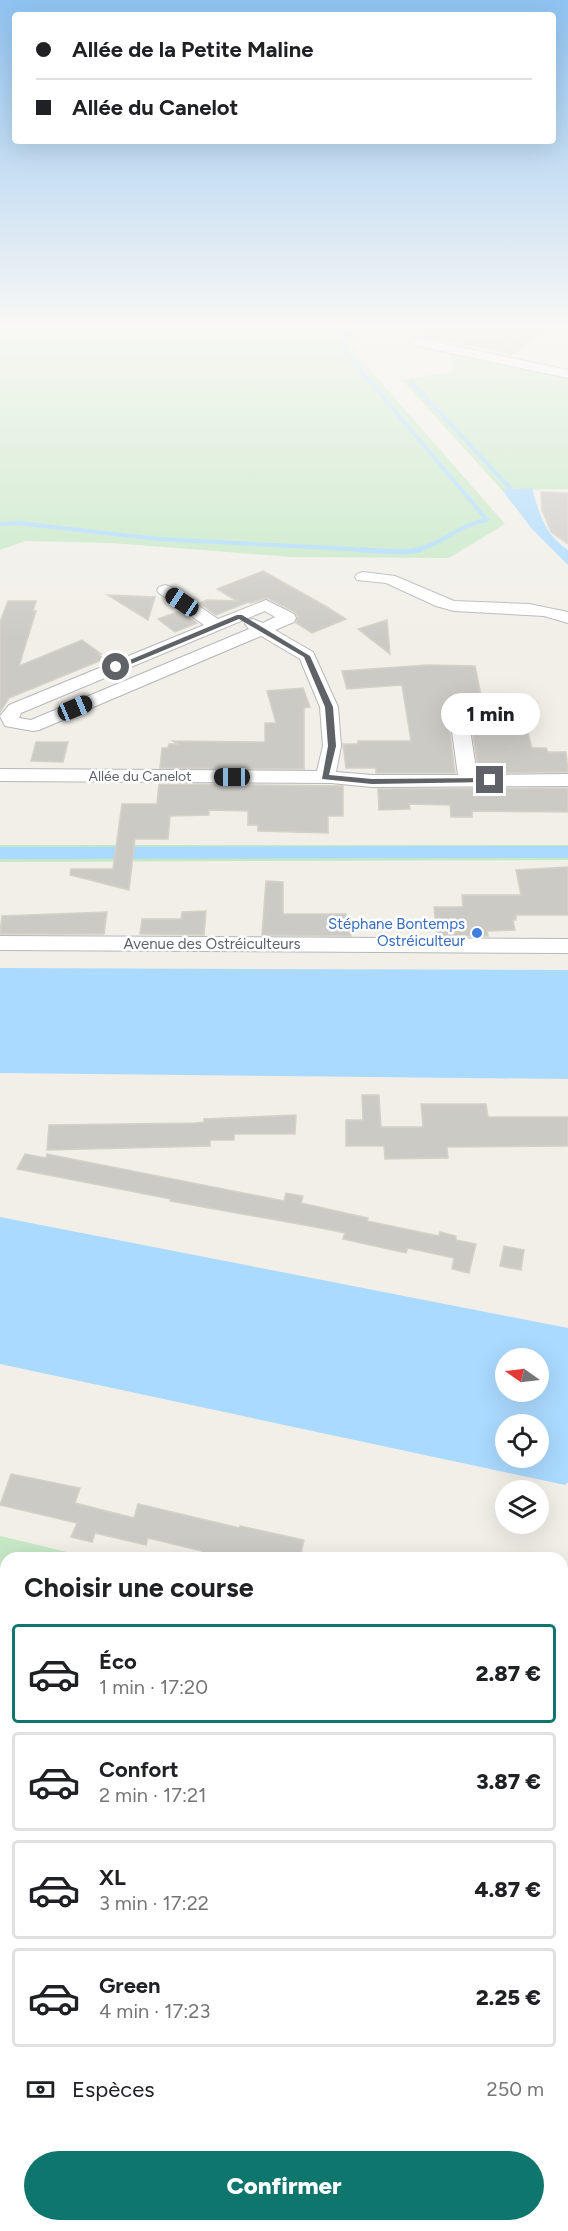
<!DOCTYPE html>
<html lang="fr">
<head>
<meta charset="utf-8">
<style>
  body { margin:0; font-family:Figtree,sans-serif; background:#f6f6f6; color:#202124; height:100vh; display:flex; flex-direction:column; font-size:22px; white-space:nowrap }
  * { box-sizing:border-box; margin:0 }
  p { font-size:20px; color:#757577 }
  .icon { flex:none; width:33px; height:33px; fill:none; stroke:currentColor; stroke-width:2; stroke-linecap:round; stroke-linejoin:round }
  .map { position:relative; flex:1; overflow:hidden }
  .side { position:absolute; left:0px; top:1552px; width:568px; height:680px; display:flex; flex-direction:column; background:#fff; border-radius:18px 18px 0 0; box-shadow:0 6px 24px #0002 }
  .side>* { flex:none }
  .hud { position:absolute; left:12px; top:12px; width:544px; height:132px; border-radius:6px; box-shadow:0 6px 24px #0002; display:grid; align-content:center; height:132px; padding:0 24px; background:#fff }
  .needle { width:39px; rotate:284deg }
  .tools { position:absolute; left:495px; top:1348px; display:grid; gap:12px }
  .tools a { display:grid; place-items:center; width:54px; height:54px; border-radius:50%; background:#fff; box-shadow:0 6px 24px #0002; font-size:30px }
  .end { position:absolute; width:27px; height:27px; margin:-14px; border:8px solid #5f6368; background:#fff; box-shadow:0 0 0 3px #fff }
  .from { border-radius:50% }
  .bubble { position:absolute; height:42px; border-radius:21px; background:#fff; box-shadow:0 6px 24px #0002; font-size:20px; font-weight:800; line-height:42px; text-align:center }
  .car { position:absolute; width:18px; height:36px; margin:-18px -9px; border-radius:8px; box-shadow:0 0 4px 2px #0007; background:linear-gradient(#222 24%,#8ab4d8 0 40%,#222 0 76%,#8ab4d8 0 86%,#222 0) }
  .hud b { display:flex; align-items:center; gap:21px; height:57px; font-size:22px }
  .hud b+b { border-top:2px solid #e0e0e0 }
  .hud i { width:15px; height:15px; background:#202124 }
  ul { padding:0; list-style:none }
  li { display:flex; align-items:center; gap:18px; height:99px; margin:0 12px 9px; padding:0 12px; border:3px solid #e0e0e0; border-radius:6px }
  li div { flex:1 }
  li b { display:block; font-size:22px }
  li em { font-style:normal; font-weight:800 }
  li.active { border-color:#0f766e }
  li>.icon { width:54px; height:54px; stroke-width:1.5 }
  h2 { padding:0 24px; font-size:27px; line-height:72px }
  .pay { display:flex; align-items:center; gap:15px; height:66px; padding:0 24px; font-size:22px }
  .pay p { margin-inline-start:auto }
  .button { display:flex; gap:12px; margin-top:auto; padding:12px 24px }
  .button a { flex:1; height:69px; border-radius:36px; background:#0f766e; color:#fff; font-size:24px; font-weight:800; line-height:69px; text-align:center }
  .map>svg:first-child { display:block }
  .green { fill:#c5e8c5 }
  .sand { fill:#fbf3d9 }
  .water { fill:#aadaff; fill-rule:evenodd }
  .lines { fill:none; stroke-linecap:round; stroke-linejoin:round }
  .stream-far1 { stroke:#aadaff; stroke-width:4 }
  .stream { stroke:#aadaff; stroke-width:5 }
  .canal { fill:#aadaff; fill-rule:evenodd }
  .building { fill:#cccac5; stroke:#d6d1c6; stroke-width:1.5 }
  .minor-casing { stroke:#b5b8bc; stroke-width:2 }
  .minor { fill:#fff; fill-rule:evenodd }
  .route { fill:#5f6368 }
  .shop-dot { fill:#3f7fe0; stroke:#fff; stroke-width:2 }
  .labels { text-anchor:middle; stroke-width:5; stroke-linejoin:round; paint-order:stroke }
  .far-street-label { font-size:14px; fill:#5f6368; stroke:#fff }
  .shop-label { font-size:15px; fill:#366cbe; stroke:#fff; text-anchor:end }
  .street-label { font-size:15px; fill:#5f6368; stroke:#fff }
</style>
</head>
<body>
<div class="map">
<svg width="568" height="2231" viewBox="0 0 568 2231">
  <rect width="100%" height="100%" fill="#f1efe8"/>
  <path class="green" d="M0 328H365L355 335 351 344 359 357 505 524 449 558 292 557 112 543 25 541 0 550Z
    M449 353 568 377V489L502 490 402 380 454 371Z
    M0 845H568V860L0 862Z
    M0 1536 92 1558H6V1688L0 1686Z
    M0 1718 6 1720V2226H562L563 2122 568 2128V2231H0Z"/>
  <path class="sand" d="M563 1718 568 1720V2128L562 2122Z"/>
  <path class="water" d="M532 488C539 513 545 535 568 550V565L532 529 502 490Z
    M0 968 568 970V1079L0 1073Z
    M0 1217 568 1328V1482L565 1485 0 1364ZM506 1359H538V1392H506ZM506 1425H538V1458H506Z"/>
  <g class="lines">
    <path class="stream-far1" d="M355 328 343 339 345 352 487 520C457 525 441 547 409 551
      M411 382 511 489
      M0 524 18 523 158 539 389 551"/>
    <path class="stream" d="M361 550 403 552 420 550"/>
    <path class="canal" d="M568 846V858L0 859V847Z"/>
  </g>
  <path class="building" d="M427 328H544L514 354 426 337Z
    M541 492 568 493V544L551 532 542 510Z
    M263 571 327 607 346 619 312 633 296 623 298 617 295 612 267 598 251 603 248 602 216 615 199 603 207 600 237 601 217 589Z
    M108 595 155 597 148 620Z
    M8 601H36L33 611H36L19 666 82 640 101 654 99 655 104 659 9 698 0 712V622Z
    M180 611 197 623 175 632 158 619Z
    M387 620 390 654 358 629Z
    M428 665 475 666 485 715H519L522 730 527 729 532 748H546L548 752H566L568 772 479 773 469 710 464 704H452L447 710 455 773H376V768H346L343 744H358V741H411L402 685 347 689 342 671Z
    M303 688 310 707 304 708V769L160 768 162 748H168L169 744H178L173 741 265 742V723H276L267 691Z
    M36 742H68L63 762 31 761Z
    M159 784 343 786V816H328V833L258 831V825H248V811L209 810V815L170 816 168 839H135L129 890 70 875 71 869H113L122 804H157Z
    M568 788V812L472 811V817H451L450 805 409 804 410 809 379 810 378 789Z
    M568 867V915H516V920H513L515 930 487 931 488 936H437L434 907H463L462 895H521L516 870Z
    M266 881 283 882V914H346L351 936 262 935Z
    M206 911 204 935 140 934 142 919H181L182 912Z
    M107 912 104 934H0L2 916Z
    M362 1095H379L381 1127H423L421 1104H486L488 1117H568V1146L447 1147 448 1158 385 1159 384 1146H346V1120H363Z
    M296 1115 295 1134H234V1140H210V1146L47 1150 49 1125 195 1123 204 1122V1119Z
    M25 1154 46 1158 47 1154 284 1201 286 1193 303 1196 301 1203 368 1218 367 1221 439 1236 440 1232 456 1236V1240L476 1244 469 1273 452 1269 454 1258 408 1248 406 1253 343 1239 345 1233 326 1229 170 1201 171 1199 17 1169Z
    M504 1246 524 1250 521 1270 500 1266Z
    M11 1474 80 1488 75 1503 134 1518 138 1504 240 1528V1526L304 1540 300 1558H215L201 1555 202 1551 148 1538 146 1545 95 1533 92 1542 71 1537 77 1523 0 1505Z"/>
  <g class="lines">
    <g class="minor-casing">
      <path id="minor" d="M417 338 568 370V378L413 345 411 342Z
        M363 572 395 576 454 601 529 604 568 612V623L544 616 454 611 436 606 386 583 357 580 355 577 357 574Z
        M165 585 171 587 218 619 266 600 294 614 296 618 294 622 275 630 313 652 338 707 341 746 336 772 372 775H458L449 710 452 706H464L467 710 477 775 568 774V786L372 787 331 783 0 781V769L317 771 323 746 320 707 300 659 261 636 39 730 33 731 5 726 0 716 9 705 204 625 159 593 157 590 159 587ZM265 611 275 617 263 623 253 619 247 620 245 624 249 629 31 720 19 718 21 713Z
        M0 936 568 939V953L0 950Z"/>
    </g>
    <use href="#minor" class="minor"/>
  </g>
  <linearGradient id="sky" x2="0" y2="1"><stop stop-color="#8fc3f1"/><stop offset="0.51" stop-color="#f9f8f5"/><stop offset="1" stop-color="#f9f8f5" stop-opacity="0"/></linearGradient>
  <rect width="568" height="640" fill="url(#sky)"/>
  <path class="route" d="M237 615H242L310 656 333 707 336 746 329 775 372 779 490 778 494 780 490 782 372 784 322 779 328 746 325 707 304 657 239 619 119 669 113 667Z"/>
  <circle class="shop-dot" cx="477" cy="933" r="6"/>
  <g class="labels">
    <g class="far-street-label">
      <text x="140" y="781">Allée du Canelot</text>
    </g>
    <g class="shop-label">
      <text x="465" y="929">Stéphane Bontemps<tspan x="465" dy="17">Ostréiculteur</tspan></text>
    </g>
    <g class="street-label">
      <text x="212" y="949">Avenue des Ostréiculteurs</text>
    </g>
  </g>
</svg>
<div class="tools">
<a><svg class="needle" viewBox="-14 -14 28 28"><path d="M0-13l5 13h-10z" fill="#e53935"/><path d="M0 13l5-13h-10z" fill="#757577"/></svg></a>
<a><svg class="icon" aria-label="locate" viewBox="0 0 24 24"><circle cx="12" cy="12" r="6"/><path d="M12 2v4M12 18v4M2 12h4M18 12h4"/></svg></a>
<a><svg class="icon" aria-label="layers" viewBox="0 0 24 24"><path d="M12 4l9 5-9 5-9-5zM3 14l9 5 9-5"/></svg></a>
</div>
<i class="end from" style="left:116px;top:667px"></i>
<i class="end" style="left:490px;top:780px"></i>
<div class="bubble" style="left:441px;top:693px;width:99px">1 min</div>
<i class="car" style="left:182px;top:602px;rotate:304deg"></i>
<i class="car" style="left:75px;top:708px;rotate:67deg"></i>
<i class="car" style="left:232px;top:777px;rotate:270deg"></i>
<div class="hud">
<b><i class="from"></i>Allée de la Petite Maline</b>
<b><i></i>Allée du Canelot</b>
</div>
<section class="side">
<h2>Choisir une course</h2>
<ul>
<li class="active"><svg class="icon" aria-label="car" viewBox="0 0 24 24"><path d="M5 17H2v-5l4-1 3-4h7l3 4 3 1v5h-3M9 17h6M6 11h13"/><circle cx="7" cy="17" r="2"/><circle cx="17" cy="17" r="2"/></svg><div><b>Éco</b><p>1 min · 17:20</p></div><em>2.87 €</em></li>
<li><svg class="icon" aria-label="car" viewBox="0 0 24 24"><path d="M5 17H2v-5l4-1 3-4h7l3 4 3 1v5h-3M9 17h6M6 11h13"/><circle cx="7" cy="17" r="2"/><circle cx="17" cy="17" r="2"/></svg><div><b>Confort</b><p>2 min · 17:21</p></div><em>3.87 €</em></li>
<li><svg class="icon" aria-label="car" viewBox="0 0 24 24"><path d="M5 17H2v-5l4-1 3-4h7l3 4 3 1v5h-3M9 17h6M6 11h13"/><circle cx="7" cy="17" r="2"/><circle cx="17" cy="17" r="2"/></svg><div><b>XL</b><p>3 min · 17:22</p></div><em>4.87 €</em></li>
<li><svg class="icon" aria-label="car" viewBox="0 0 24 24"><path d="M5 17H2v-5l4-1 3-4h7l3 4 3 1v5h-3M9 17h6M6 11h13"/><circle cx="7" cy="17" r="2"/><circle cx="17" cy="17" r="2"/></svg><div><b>Green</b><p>4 min · 17:23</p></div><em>2.25 €</em></li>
</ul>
<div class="pay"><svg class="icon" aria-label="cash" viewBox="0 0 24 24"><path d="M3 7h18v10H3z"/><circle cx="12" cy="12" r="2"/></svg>Espèces<p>250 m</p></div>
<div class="button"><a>Confirmer</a></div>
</section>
</div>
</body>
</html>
